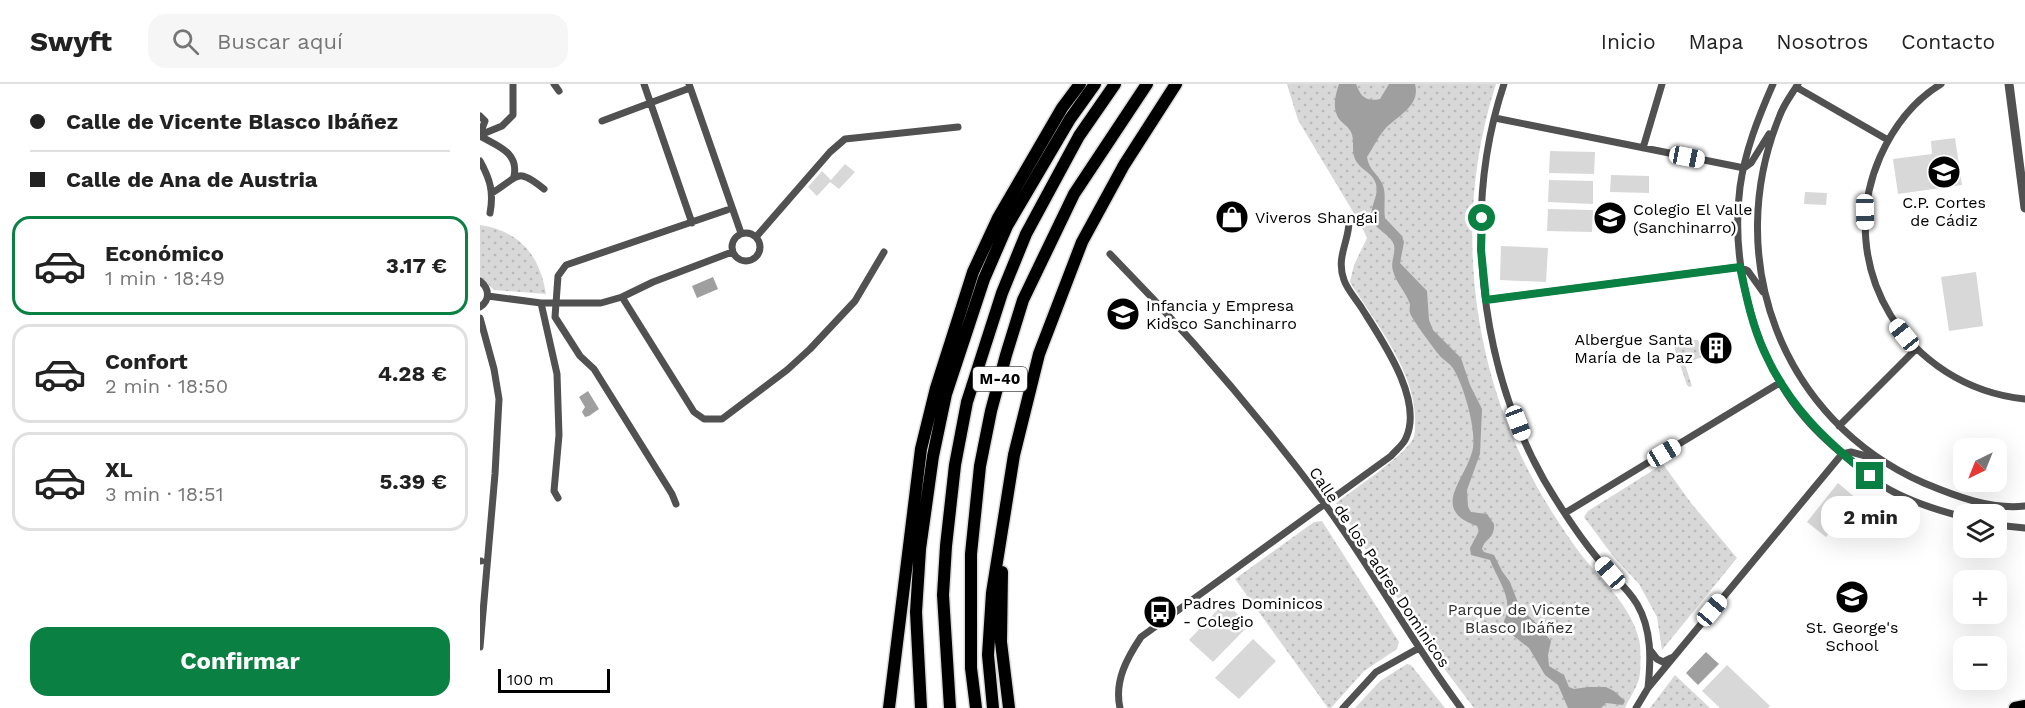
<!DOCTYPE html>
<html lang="es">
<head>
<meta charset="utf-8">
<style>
  body { margin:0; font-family:"Work Sans",sans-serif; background:#f6f6f6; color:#222; height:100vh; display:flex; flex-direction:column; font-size:22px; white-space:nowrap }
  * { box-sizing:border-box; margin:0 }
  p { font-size:20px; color:#767676 }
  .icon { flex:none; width:33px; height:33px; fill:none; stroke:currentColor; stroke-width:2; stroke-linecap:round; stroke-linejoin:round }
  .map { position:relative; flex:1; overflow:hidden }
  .drawer { display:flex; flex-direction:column; background:#fff; width:480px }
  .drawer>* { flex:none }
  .guide { display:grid; align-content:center; height:132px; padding:0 30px; background:#fff }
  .needle { width:39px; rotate:223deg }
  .fabs { position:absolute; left:1473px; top:354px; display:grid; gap:12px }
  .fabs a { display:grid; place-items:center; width:54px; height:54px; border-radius:12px; background:#fff; box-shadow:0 6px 24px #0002; font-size:30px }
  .scale { position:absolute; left:18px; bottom:15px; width:112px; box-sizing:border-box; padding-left:6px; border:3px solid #000; border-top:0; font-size:16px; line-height:21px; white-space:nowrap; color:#000; -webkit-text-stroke:4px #fff; paint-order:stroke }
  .end { position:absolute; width:27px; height:27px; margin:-14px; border:8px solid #0b8043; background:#fff; box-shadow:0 0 0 3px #fff }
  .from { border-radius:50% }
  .bubble { position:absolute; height:42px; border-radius:18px; background:#fff; box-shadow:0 6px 24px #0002; font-size:20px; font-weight:700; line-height:42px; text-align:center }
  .car { position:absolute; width:18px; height:36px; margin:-18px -9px; border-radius:8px; box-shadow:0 0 4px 2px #0007; background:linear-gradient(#fff 24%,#345 0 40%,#fff 0 76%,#345 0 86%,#fff 0) }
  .guide b { display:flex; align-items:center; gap:21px; height:57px; font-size:22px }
  .guide b+b { border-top:2px solid #e0e0e0 }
  .guide i { width:15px; height:15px; background:#222 }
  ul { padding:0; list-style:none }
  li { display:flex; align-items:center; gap:18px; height:99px; margin:0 12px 9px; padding:0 18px; border:3px solid #e0e0e0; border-radius:18px }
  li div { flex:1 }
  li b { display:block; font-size:22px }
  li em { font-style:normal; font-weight:700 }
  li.selected { border-color:#0b8043 }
  li>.icon { width:54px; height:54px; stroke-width:1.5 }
  .primary-button { display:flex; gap:12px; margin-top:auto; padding:12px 30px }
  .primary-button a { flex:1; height:69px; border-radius:18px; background:#0b8043; color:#fff; font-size:24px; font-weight:700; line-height:69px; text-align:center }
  header { display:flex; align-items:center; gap:36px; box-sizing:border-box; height:84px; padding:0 30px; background:#fff; border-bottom:2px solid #e0e0e0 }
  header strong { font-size:28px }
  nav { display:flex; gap:33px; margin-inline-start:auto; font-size:21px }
  .search { width:420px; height:54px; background:#f6f6f6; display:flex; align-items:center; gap:15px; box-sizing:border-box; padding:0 21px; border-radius:18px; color:#767676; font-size:22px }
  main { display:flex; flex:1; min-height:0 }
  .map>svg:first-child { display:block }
  .green { fill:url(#green-dots) }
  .pitch { fill:#d8d8d8 }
  .water { fill:#9f9f9f }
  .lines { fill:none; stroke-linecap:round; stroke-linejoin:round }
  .motorway-casing { stroke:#dbdbdb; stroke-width:15 }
  .minor { stroke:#515151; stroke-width:7 }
  .tertiary { stroke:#515151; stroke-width:9 }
  .motorway { stroke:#000; stroke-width:12 }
  .route { stroke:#0b8043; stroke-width:8 }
  .labels { text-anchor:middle; stroke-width:5; stroke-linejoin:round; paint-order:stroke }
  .shield { fill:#fff; stroke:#4c4c4c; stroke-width:1.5 }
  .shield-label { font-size:15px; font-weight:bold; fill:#000 }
  .poi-label { font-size:16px; fill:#000; stroke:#fff; text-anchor:start }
  .street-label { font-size:16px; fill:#000; stroke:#fff }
  .park-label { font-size:16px; fill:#2f2f2f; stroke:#fff }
</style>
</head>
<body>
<header>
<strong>Swyft</strong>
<div class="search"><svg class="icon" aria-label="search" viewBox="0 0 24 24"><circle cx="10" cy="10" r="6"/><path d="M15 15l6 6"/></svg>Buscar aquí</div>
<nav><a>Inicio</a><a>Mapa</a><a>Nosotros</a><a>Contacto</a></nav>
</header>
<main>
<section class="drawer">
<div class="guide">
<b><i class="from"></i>Calle de Vicente Blasco Ibáñez</b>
<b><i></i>Calle de Ana de Austria</b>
</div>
<ul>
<li class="selected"><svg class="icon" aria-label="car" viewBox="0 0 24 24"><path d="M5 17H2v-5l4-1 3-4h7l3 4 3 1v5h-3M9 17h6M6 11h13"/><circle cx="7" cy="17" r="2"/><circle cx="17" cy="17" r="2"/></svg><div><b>Económico</b><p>1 min · 18:49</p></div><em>3.17 €</em></li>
<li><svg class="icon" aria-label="car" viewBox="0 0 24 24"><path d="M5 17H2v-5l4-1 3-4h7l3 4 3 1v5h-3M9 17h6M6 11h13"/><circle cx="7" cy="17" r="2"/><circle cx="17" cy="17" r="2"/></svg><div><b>Confort</b><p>2 min · 18:50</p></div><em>4.28 €</em></li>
<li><svg class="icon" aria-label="car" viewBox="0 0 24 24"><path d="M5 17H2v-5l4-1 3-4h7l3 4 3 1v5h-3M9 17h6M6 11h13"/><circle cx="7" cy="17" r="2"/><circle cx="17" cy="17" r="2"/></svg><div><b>XL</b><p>3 min · 18:51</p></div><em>5.39 €</em></li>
</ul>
<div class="primary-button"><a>Confirmar</a></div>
</section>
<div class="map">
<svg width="1545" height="624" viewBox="0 0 1545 624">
  <defs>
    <pattern id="green-dots" width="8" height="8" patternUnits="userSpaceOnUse" patternTransform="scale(1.5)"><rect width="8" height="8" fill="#d8d8d8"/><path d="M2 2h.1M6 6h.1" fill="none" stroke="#b8b8b8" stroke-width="1.8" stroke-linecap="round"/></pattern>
  </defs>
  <rect width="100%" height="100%" fill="#fff"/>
  <path class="green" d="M807 0H1016C970 142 992 302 1072 428 1082 443 1092 459 1103 473 1124 499 1150 521 1159 555 1161 562 1161 588 1159 595 1156 605 1149 615 1145 624H994L956 574 856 419C874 405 923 373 933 355 935 351 935 346 935 341 938 290 896 240 870 198L874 181 887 154 881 141 818 36Z
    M0 141C40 147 60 172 66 210L14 206 0 192Z
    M1218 256 1224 272 1205 280 1212 302 1209 303 1207 301 1192 257Z
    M1183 380 1211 419 1257 474 1182 566 1177 533 1159 500 1133 472 1104 433 1108 427Z
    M842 437 919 558 917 565 884 587 851 624H848L755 495 834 438Z
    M927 580 931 581 965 624H875L900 597Z
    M1195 591 1230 624H1170Z"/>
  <path class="pitch" d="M1475 54 1482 101 1418 110 1413 75 1452 70 1451 57Z
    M1070 67 1115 68 1114 90 1069 89Z
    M365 80 375 88 359 105 350 98 337 112 328 103 342 87 351 96Z
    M1131 91 1169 92V109L1130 108Z
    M1069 96 1113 97V120L1068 118Z
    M1325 108 1347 109 1346 121 1324 120Z
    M1068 125 1113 126 1112 148 1067 147Z
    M1021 162 1068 164 1066 198 1020 196Z
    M1496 188 1503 242 1469 247 1461 193Z
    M1358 399 1377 415 1346 453 1327 438Z
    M745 518 769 541 733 578 709 556Z
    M773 555 796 577 759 615 735 594Z
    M1247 581 1290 622 1288 624H1240L1222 607Z"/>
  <path class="water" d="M859 0H876C881 13 886 18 900 15L909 0H935C941 22 917 32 905 45 898 53 893 64 887 73 889 86 896 88 902 99 907 109 903 122 905 134L922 152 924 158 920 179 947 207 949 236 953 246 981 274 990 301 1002 325 1000 370 987 406 988 423 991 428 1007 430 1014 440C1015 455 1005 454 1002 465L1004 468 1014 471 1022 487 1030 498 1040 524 1057 540 1071 557 1068 571 1069 582 1084 591 1089 603 1094 605 1108 603H1126L1134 607 1145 617 1143 621 1126 619 1121 624H1088L1078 601 1065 591 1049 564 1026 546 1024 537C1035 516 1017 495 1010 476L991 471 990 464 999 447 997 442C948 425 987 395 993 364 996 344 984 303 974 286 971 280 966 278 961 273 957 269 931 234 930 229 929 226 930 223 930 220 926 208 916 199 913 187 910 178 916 170 914 161 911 151 898 147 893 138 886 123 904 110 893 94 888 87 878 83 875 75 871 66 875 56 871 48 868 42 863 40 859 35 852 24 855 12 859 0Z
    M233 193 238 205 217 214 212 202Z
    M108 307 119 325 109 332 105 333 102 328 105 323 99 313Z
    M1226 568 1239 580 1218 601 1206 589Z"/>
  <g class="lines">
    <g class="motorway-casing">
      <path id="motorway" d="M522 488 521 558 529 624
        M409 624 441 365 456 304 493 188 518 134 582 24 600 0
        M441 624 436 528 440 465 453 372 466 310 504 195 527 142 590 35 615 0
        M470 624 463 511 466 462 475 381 487 318 522 209 546 150 599 52 635 0
        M496 624 491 584V470L500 382 511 327 526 271 543 216 594 110 667 0
        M513 624 508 571 512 509 534 371 559 270 602 158 644 81 696 0
        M1535 624 1545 622"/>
    </g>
    <path class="minor" d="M74 0 79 7
      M164 0 212 139
      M209 0 261 149
      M1024 0C982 126 999 281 1064 396 1080 423 1098 451 1118 475 1130 490 1147 503 1157 520 1172 546 1171 575 1168 604
      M1293 0C1278 34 1265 67 1260 103 1250 180 1274 274 1325 334 1340 352 1359 368 1378 383 1386 389 1395 396 1403 402 1428 417 1456 426 1484 433
      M1318 0C1312 10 1304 20 1300 31 1241 174 1301 336 1444 399 1475 412 1511 426 1545 422
      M1461 0C1433 17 1413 44 1400 73 1352 183 1427 303 1545 315
      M1316 3 1408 56
      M0 32 5 37 0 50
      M1015 34 1264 84 1271 79 1289 50
      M122 37 210 4
      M0 51 22 42 33 31V0
      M0 52C17 62 39 68 34 92
      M1163 64 1182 0
      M0 77C10 95 14 108 10 129
      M12 109C39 93 36 82 64 105
      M252 163a14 14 0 1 1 28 0a14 14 0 1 1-28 0Z
      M276 153 350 68 365 55 478 43
      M630 170C707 248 778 331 844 419 893 485 931 558 981 624
      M0 197C10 205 10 216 0 223
      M8 212 61 219H121L142 213 173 198 252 168
      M142 213 214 328 224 335H242L307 286 330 265 375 217 404 168
      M1006 216 1260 183 1268 187 1283 208
      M61 219 77 290 79 351 74 407 78 414
      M0 234 14 285 19 315 15 390 0 563
      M1359 342 1436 265
      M1362 370 1371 368 1397 375
      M196 420 192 410 114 285 100 272 75 233 78 192 86 181 247 126
      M1085 429 1301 298
      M1516 441 1545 444
      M0 477H1
      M1170 566 1177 575 1183 578 1191 574
      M640 624C634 597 647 574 661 553L911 372C916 366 924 360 926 354 944 315 901 255 881 223 875 214 867 205 864 196 855 172 871 155 869 133
      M863 624 896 588 939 564
      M1156 624 1168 604 1362 370"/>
    <path class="tertiary" d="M1529 0 1545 124"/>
    <use href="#motorway" class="motorway"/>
  </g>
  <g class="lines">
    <path class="route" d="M1002 134 1001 166 1006 216 1260 183C1266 211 1272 241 1284 267 1308 321 1344 356 1390 392"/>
  </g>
  <defs>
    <g id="school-disc" transform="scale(1.725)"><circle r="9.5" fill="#000" stroke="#fff"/><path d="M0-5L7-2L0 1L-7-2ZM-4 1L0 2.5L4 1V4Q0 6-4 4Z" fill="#fff"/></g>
    <g id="shop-disc" transform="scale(1.725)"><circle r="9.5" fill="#000" stroke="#fff"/><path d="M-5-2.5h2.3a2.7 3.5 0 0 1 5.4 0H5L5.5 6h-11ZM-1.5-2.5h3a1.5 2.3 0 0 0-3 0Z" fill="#fff"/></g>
    <g id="building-disc" transform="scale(1.725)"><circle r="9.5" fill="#000" stroke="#fff"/><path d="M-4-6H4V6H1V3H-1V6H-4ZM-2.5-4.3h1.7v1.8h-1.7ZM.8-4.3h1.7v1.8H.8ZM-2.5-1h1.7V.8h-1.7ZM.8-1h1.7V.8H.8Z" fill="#fff"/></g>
    <g id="bus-disc" transform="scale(1.725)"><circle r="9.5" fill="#000" stroke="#fff"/><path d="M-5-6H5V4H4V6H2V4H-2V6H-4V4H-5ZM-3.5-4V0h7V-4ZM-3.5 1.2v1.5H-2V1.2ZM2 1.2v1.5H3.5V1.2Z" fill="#fff"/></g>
  </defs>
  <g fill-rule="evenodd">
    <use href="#school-disc" x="1464" y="88"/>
    <use href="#shop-disc" x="752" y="133"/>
    <use href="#school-disc" x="1130" y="134"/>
    <use href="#school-disc" x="643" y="230"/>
    <use href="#building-disc" x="1236" y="264"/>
    <use href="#school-disc" x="1372" y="513"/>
    <use href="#bus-disc" x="680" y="528"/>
  </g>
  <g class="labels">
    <rect class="shield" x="493" y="283" width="54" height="24" rx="4.5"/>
    <g class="shield-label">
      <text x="520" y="300">M-40</text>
    </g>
    <g class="poi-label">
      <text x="1464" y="124" text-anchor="middle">C.P. Cortes<tspan x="1464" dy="18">de Cádiz</tspan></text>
      <text x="1153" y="131">Colegio El Valle<tspan x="1153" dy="18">(Sanchinarro)</tspan></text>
      <text x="775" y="139">Viveros Shangai</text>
      <text x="666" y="227">Infancia y Empresa<tspan x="666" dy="18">Kidsco Sanchinarro</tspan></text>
      <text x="1213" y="261" text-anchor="end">Albergue Santa<tspan x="1213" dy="18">María de la Paz</tspan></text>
      <text x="703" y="525">Padres Dominicos<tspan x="703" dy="18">- Colegio</tspan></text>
      <text x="1372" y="549" text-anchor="middle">St. George's<tspan x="1372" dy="18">School</tspan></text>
    </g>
    <g class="street-label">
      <text transform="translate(900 483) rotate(56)" y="6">Calle de los Padres Dominicos</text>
    </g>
    <g class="park-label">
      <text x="1039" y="531">Parque de Vicente<tspan x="1039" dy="18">Blasco Ibáñez</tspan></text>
    </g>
  </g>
</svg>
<div class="fabs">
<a><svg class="needle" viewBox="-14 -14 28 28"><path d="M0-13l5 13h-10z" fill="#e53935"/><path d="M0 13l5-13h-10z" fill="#767676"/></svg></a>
<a><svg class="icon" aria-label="layers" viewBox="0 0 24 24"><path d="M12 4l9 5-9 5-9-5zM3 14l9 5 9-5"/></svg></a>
<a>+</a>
<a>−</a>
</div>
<div class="scale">100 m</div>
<i class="end from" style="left:1002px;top:134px"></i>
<i class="end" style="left:1390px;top:392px"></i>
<div class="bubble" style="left:1341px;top:412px;width:99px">2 min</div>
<i class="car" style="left:1207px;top:73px;rotate:101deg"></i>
<i class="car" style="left:1385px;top:128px;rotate:179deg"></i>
<i class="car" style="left:1424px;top:251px;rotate:321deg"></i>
<i class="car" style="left:1038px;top:339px;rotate:159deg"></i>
<i class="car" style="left:1184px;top:369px;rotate:59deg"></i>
<i class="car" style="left:1130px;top:489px;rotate:319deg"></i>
<i class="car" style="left:1232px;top:526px;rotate:40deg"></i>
</div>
</main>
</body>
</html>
